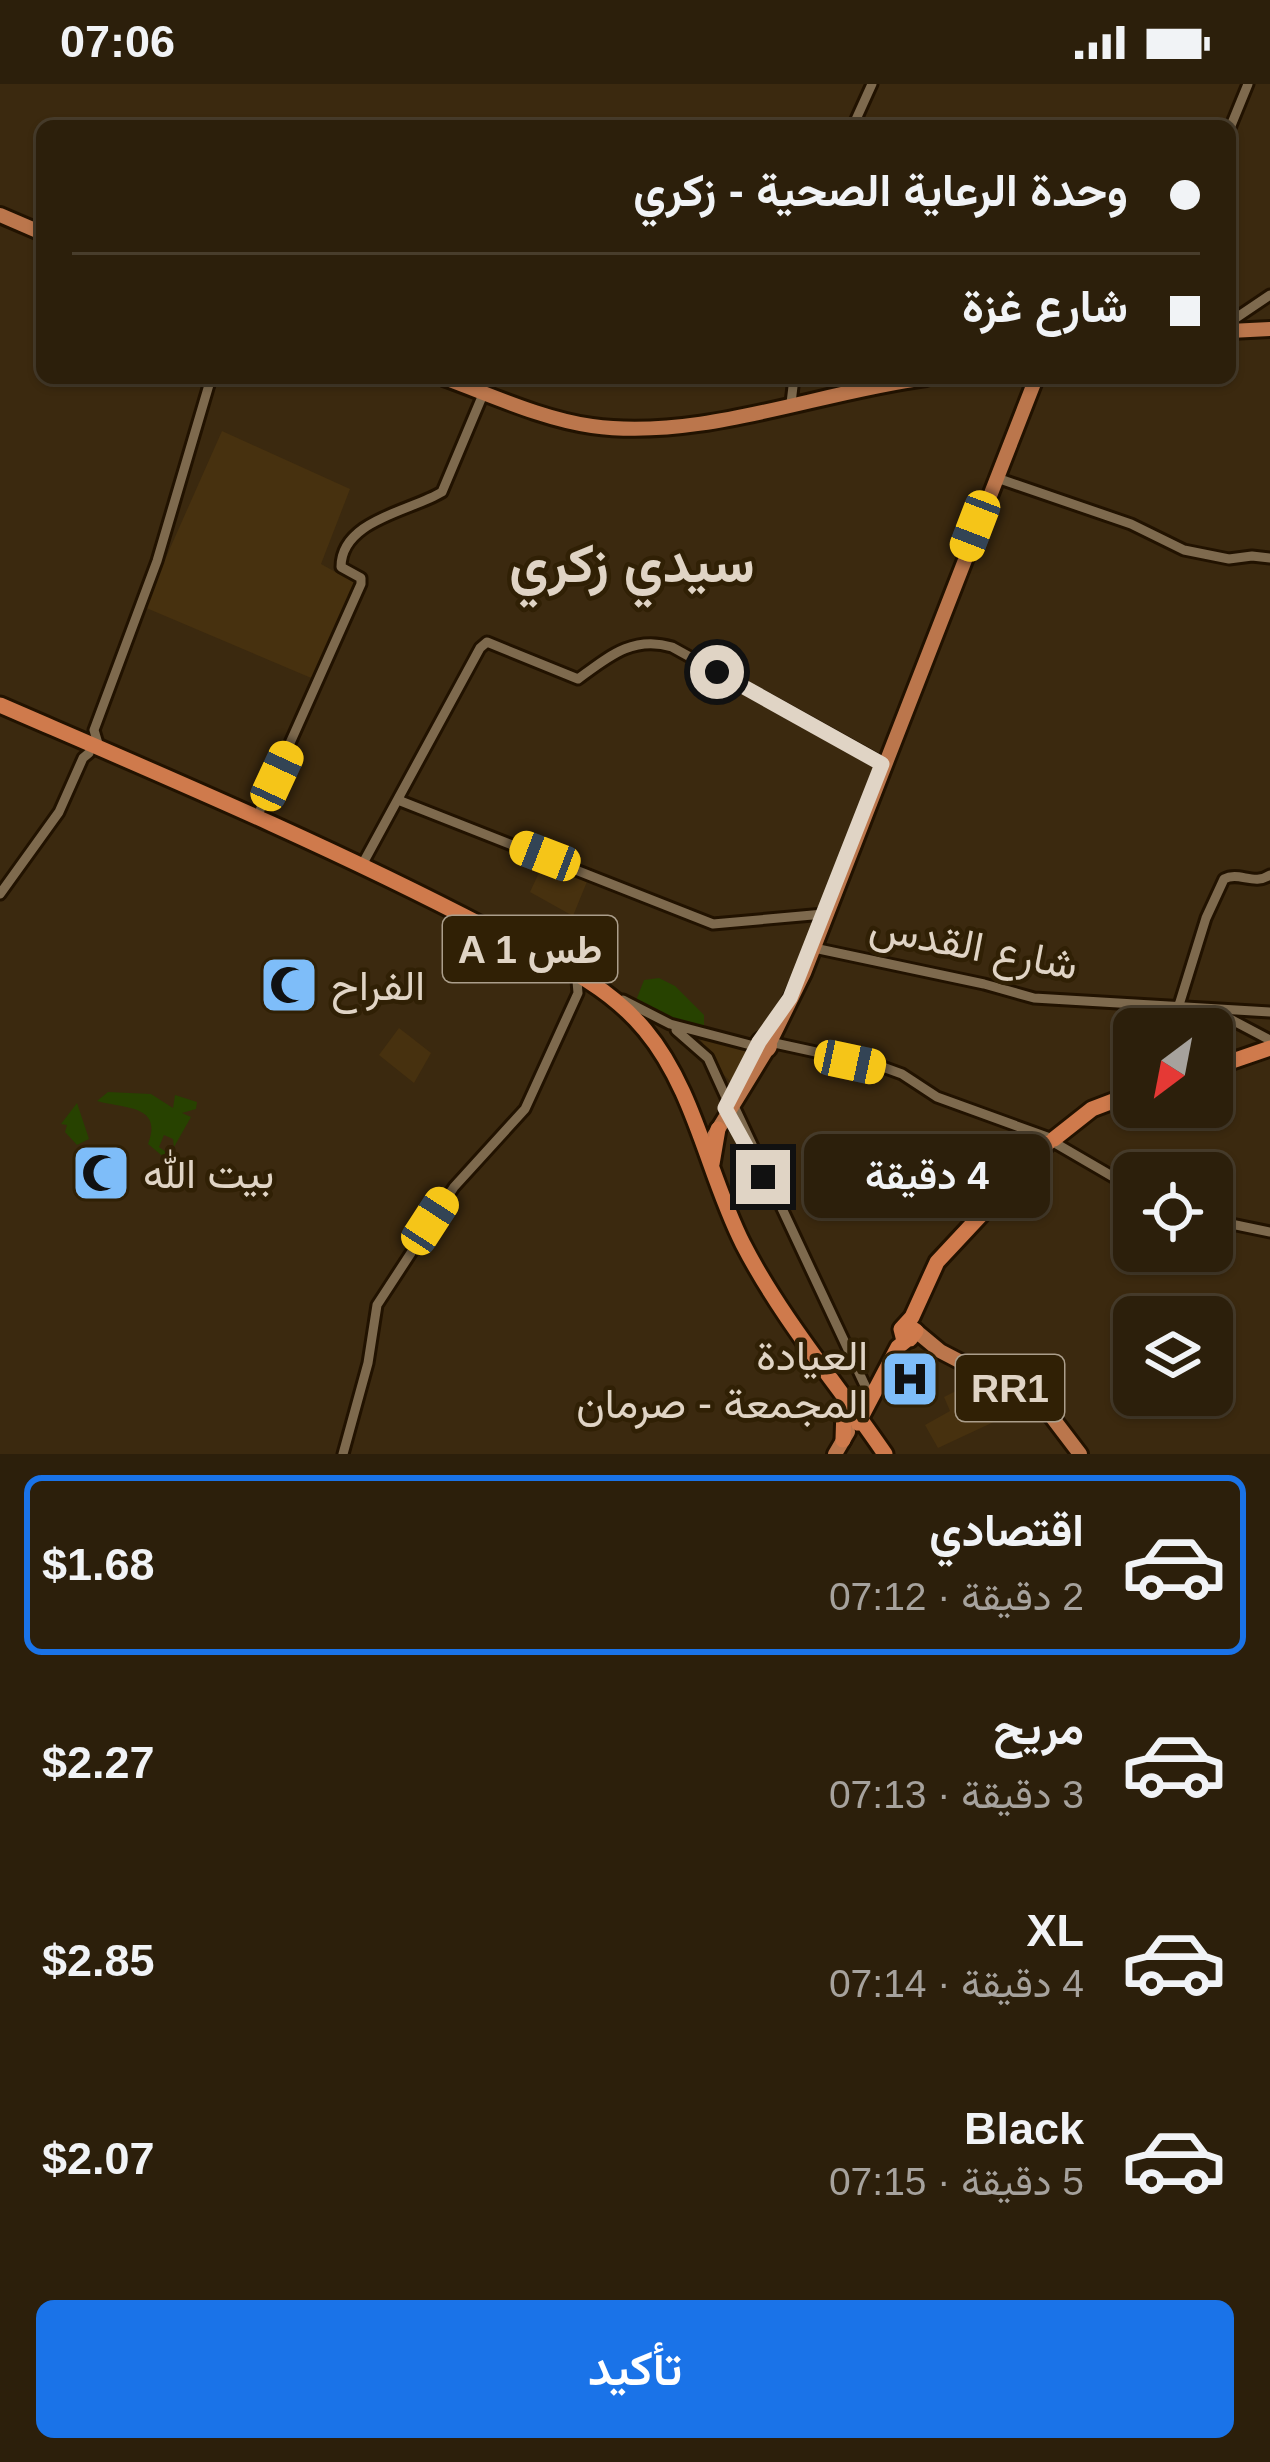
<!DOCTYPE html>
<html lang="ar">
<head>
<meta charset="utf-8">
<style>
  body { margin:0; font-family:Helvetica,Vazirmatn,sans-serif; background:#342714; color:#f1f3f6; direction:rtl; height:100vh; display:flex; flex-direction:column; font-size:45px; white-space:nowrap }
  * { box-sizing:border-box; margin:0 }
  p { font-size:39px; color:#a6a29d }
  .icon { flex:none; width:66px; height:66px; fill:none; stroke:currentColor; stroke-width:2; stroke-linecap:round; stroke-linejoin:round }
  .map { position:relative; height:1370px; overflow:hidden; direction:ltr }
  .side { display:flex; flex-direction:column; background:#2c1f0b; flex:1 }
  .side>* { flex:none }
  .guide { position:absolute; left:36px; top:36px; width:1200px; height:264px; border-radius:18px; box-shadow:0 3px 9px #0004,0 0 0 3px #483d2c; direction:rtl; display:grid; align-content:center; height:264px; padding:0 36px; background:#2c1f0b }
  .needle { width:78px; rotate:212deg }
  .tools { position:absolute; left:1113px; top:924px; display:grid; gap:24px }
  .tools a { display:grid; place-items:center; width:120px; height:120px; border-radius:18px; background:#2c1f0b; box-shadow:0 3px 9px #0004,0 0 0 3px #483d2c; font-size:60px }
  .end { position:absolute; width:54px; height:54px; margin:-27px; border:15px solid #e0d4c5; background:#111; box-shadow:0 0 0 6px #111 }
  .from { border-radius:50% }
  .bubble { position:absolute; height:84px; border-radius:18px; background:#2c1f0b; box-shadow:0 3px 9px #0004,0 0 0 3px #483d2c; font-size:39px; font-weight:600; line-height:84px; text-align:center; direction:rtl }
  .car { position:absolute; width:36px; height:72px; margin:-36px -18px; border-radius:15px; box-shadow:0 0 9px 3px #0007; background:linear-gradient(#f5c518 24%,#345 0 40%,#f5c518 0 76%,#345 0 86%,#f5c518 0) }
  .guide b { display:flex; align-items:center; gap:42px; height:114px; font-size:45px }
  .guide b+b { border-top:3px solid #483d2c }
  .guide i { width:30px; height:30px; background:#f1f3f6 }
  ul { padding:21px 0 0; list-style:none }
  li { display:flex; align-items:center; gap:36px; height:180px; margin:0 24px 18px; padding:0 12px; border:6px solid transparent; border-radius:18px }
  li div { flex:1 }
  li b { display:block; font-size:45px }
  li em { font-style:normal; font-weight:600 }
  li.current { border-color:#1a73e8 }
  li>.icon { width:108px; height:108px; stroke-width:1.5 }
  .button { display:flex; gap:24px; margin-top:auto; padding:24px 36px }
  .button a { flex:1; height:138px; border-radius:18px; background:#1a73e8; color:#fff; font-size:48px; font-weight:600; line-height:138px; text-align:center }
  .status { display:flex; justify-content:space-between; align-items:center; height:84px; padding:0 60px; background:#2c1f0b; direction:ltr }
  .status svg { height:33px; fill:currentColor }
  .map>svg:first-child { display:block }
  .built { fill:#47310f }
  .green { fill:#274200 }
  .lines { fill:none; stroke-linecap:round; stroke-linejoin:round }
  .tertiary-casing { stroke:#211200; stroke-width:15 }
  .primary-casing { stroke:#211200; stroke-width:20 }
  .trunk-casing { stroke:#211200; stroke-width:21 }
  .tertiary { stroke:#7e6a4e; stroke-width:9 }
  .primary { stroke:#bb764c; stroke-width:14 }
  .trunk { stroke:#cf7a4c; stroke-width:15 }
  .route { stroke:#e0d4c5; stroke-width:15 }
  .labels { text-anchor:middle; stroke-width:9; stroke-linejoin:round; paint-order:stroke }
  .shield { fill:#302005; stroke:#ab9e8b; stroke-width:3 }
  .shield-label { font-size:39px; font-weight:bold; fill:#e0d4c5 }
  .street-label { font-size:42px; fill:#e0d4c5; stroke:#302005 }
  .poi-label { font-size:42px; fill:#e0d4c5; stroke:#302005; text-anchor:start }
  .district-label { font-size:54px; font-weight:bold; fill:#e0d4c5; stroke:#302005 }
</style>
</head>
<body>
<div class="status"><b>07:06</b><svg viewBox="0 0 49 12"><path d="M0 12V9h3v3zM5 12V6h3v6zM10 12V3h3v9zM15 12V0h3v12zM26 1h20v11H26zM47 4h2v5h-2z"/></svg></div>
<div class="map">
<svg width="1270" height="1370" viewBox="0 0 1270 1370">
  <rect width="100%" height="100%" fill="#3b290f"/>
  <path class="built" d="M222 347 350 405 321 480 357 500 316 596 144 523Z
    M548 780 588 795 573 832 530 808 542 782Z
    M399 944 431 969 414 999 379 971Z
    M705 953 744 961 753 968 735 997H730L717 984 701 956Z
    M982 1294 1013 1329 938 1364 925 1341 950 1327 944 1313Z"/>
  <path class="green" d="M659 894 675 902 704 931V944L659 932 635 919 644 896Z
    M108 1008 151 1010 173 1024 175 1011 197 1018 196 1025 182 1029 191 1033 174 1063 173 1055 164 1051 159 1063 169 1070 166 1075 148 1060C163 1021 126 1025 97 1017Z
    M77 1019 89 1055 77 1061 65 1048 67 1041 61 1040Z"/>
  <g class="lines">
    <g class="tertiary-casing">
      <path id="tertiary" d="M853 42 872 0
        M1230 44 1248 0
        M1230 238 1270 211
        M791 319 794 294
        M997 394 1131 440 1184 466 1229 475 1252 472 1270 474
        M99 663 94 646 157 477 211 294
        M398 716 713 840 824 830
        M257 733 361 500V494L341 483C341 436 411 427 442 408L484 308
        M362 781 480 564 487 558 578 595C608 573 633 551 672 563L885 681
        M0 810 59 728 83 674 89 669
        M814 864 984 900 1034 914 1270 928
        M623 916 670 940 758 963
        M1179 921 1206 834 1224 795C1239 787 1254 802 1270 791
        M1213 926 1270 956
        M676 946 708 974 728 1018
        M770 958 880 982 902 990 937 1013 1050 1054
        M733 1020 869 1310
        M1055 1059 1134 1105
        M1212 1136 1270 1148
        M343 1370 368 1279 377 1221 454 1103 525 1025 578 909 577 897"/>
    </g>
    <g class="primary-casing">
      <path id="primary" d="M0 131 42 149
        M1230 247 1270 245
        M444 294C491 311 542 335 592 342 701 357 818 308 926 294
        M758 961a6 6 0 1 1 12 0a6 6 0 1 1-12 0Z
        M770 958 804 889 1036 294
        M714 1052 766 967
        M916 1247 940 1267 1042 1320 1080 1370
        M835 1370 848 1348"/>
    </g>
    <g class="trunk-casing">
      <path id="trunk" d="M0 621C164 692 328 761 487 844 544 874 602 894 645 946 695 1006 708 1091 743 1160 781 1234 838 1301 885 1370
        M1212 984 1270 964
        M1054 1055 1092 1025 1134 1009
        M712 1080 718 1045
        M907 1241 916 1247 910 1255 903 1253 901 1245 912 1233 937 1178 1048 1059
        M858 1339 898 1263 908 1255
        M843 1356 844 1324"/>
    </g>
    <use href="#tertiary" class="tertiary"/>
    <use href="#primary" class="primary"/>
    <use href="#trunk" class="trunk"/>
  </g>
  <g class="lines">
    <path class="route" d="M717 588 882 680 790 914 759 958 725 1024 763 1093"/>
  </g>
  <defs>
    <g id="mosque-square" transform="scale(3)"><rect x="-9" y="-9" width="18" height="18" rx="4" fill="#7ebdf9" stroke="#302005"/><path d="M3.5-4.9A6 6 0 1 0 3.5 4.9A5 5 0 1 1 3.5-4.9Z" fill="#111"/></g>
    <g id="hospital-square" transform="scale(3)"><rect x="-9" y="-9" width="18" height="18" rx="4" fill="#7ebdf9" stroke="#302005"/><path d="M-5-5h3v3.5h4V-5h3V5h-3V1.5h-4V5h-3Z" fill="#111"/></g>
  </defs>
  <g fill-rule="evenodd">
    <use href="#mosque-square" x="289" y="901"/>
    <use href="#mosque-square" x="101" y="1089"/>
    <use href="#hospital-square" x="910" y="1295"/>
  </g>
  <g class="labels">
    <g class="shield">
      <rect x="443" y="832" width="174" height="66" rx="9"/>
      <rect x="956" y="1271" width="108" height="66" rx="9"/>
    </g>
    <g class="shield-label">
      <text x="530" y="879">A 1 طس</text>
      <text x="1010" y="1318">RR1</text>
    </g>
    <g class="street-label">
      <text transform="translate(974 861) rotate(11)" y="15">شارع القدس</text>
    </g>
    <g class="poi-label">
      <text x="331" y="916">الفراح</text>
      <text x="143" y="1104">بيت الله</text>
      <text x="868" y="1286" text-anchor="end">العيادة<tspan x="868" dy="48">المجمعة - صرمان</tspan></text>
    </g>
    <g class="district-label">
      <text x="632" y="498">سيدي زكري</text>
    </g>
  </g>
</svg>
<div class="tools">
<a><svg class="needle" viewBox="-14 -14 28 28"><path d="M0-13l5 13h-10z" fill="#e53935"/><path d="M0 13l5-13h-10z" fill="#a6a29d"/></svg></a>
<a><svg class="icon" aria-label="locate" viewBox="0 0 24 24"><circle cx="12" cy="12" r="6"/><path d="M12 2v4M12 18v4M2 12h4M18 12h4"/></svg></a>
<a><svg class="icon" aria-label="layers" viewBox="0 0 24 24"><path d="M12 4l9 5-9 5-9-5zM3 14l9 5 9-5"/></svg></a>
</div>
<i class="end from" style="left:717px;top:588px"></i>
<i class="end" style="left:763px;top:1093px"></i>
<div class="bubble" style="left:804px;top:1050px;width:246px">4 دقيقة</div>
<i class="car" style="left:975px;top:442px;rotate:201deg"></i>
<i class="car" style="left:277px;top:692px;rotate:25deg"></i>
<i class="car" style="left:545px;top:772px;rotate:291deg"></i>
<i class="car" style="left:850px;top:978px;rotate:102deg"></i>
<i class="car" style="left:430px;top:1137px;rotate:33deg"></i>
<div class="guide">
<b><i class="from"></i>وحدة الرعاية الصحية - زكري</b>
<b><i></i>شارع غزة</b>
</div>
</div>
<section class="side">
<ul>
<li class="current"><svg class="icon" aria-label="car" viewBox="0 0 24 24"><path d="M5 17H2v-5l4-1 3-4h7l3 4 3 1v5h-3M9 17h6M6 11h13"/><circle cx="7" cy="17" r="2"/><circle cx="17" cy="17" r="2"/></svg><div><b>اقتصادي</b><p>2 دقيقة · 07:12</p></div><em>$1.68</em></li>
<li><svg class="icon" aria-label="car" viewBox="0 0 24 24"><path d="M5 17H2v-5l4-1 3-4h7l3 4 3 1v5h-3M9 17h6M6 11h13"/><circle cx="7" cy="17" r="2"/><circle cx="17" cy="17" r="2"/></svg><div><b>مريح</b><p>3 دقيقة · 07:13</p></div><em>$2.27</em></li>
<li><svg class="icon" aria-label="car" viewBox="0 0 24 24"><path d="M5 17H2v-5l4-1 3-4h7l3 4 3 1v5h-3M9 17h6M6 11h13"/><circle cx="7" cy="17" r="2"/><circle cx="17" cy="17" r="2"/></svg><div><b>XL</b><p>4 دقيقة · 07:14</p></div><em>$2.85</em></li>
<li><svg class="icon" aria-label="car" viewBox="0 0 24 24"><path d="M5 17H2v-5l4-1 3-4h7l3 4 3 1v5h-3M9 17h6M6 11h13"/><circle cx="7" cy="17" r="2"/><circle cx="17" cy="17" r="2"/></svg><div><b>Black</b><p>5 دقيقة · 07:15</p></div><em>$2.07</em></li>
</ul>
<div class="button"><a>تأكيد</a></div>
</section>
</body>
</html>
